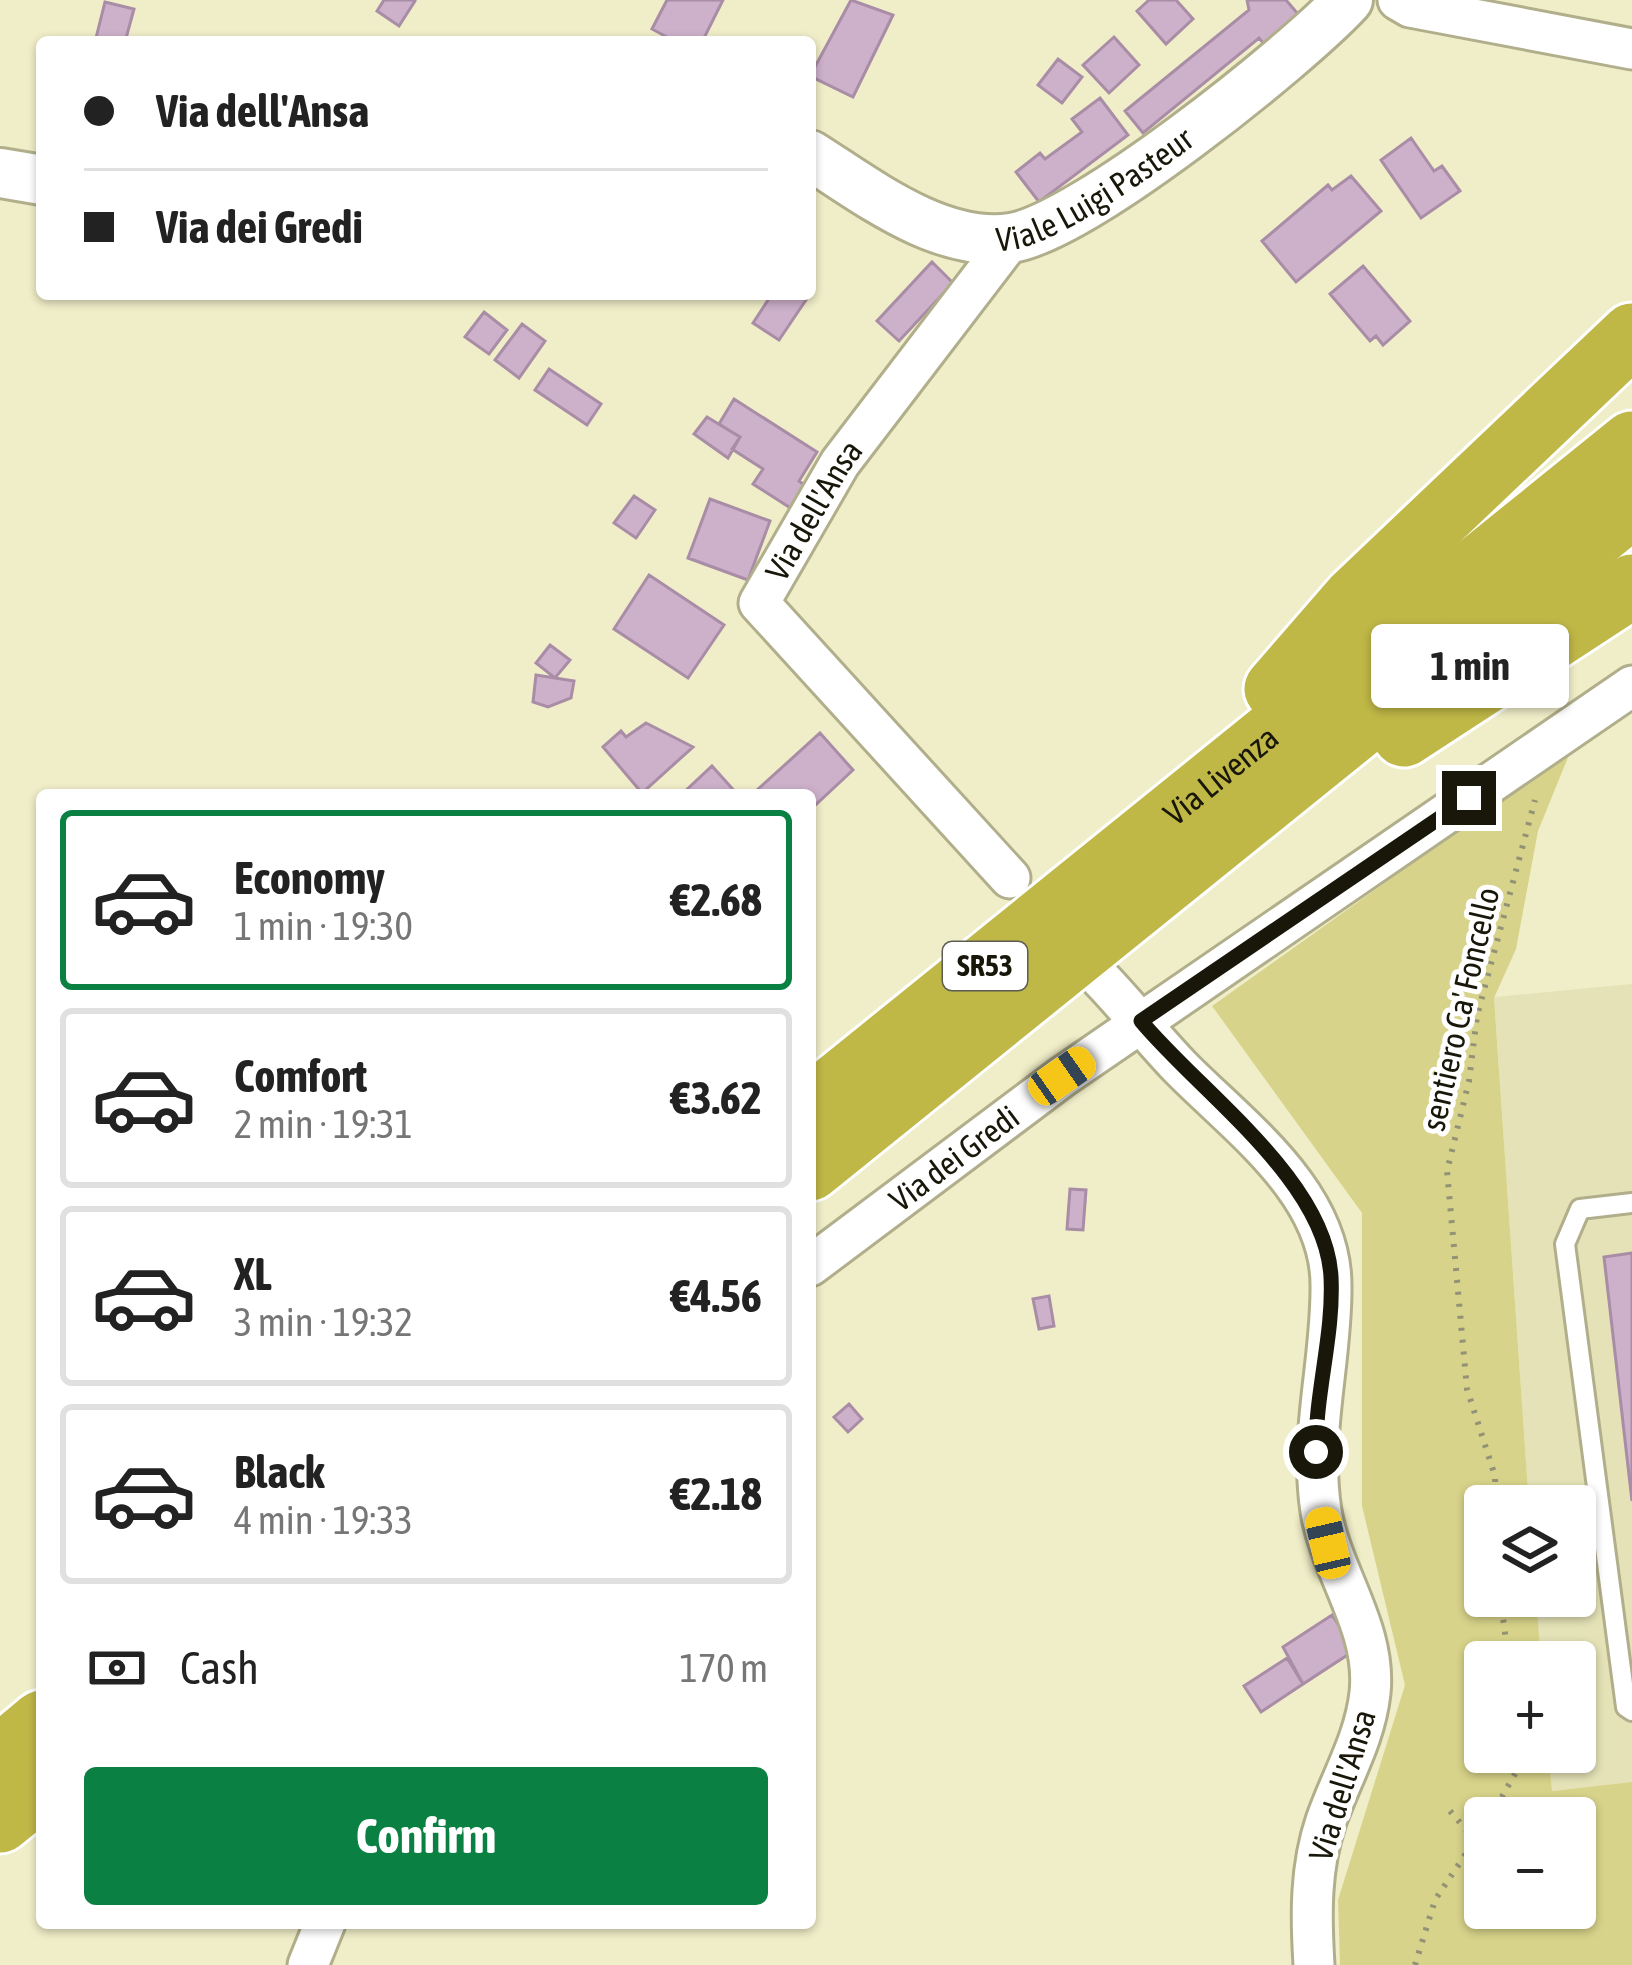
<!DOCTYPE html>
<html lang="en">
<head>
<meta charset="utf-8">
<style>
  body { margin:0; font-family:"Asap Condensed",sans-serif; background:#f6f6f6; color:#222; height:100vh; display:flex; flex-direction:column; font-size:45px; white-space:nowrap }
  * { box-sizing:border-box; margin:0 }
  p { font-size:39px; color:#767676 }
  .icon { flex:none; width:66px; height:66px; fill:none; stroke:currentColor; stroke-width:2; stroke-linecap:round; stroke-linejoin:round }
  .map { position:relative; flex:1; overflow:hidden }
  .details { position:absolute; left:36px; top:789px; width:780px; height:1140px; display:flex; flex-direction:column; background:#fff; border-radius:12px; box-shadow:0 3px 9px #0004 }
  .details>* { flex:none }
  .top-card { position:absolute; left:36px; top:36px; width:780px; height:264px; border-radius:12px; box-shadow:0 3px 9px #0004; display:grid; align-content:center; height:264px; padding:0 48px; background:#fff }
  .controls { position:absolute; left:1464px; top:1485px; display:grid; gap:24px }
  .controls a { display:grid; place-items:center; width:132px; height:132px; border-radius:12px; background:#fff; box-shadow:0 3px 9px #0004; font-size:60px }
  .end { position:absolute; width:54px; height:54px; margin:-27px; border:15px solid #18170a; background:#fff; box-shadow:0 0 0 6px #fff }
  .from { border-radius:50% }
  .bubble { position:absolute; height:84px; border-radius:12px; background:#fff; box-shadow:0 3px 9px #0004; font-size:39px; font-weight:700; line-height:84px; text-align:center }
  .car { position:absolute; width:36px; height:72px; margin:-36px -18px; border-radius:15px; box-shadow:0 0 9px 3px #0007; background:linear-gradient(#f5c518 24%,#345 0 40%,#f5c518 0 76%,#345 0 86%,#f5c518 0) }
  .top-card b { display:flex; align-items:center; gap:42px; height:114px; font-size:45px }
  .top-card b+b { border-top:3px solid #e0e0e0 }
  .top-card i { width:30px; height:30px; background:#222 }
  ul { padding:21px 0 0; list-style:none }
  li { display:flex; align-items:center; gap:36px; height:180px; margin:0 24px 18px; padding:0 24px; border:6px solid #e0e0e0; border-radius:12px }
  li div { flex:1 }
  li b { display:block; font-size:45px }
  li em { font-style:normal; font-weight:700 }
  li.active { border-color:#0b8043 }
  li>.icon { width:108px; height:108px; stroke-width:1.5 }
  .pay { display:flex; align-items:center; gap:30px; height:132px; padding:0 48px; font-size:45px }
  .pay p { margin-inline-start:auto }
  .action { display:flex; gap:24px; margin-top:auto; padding:24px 48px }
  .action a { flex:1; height:138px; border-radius:12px; background:#0b8043; color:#fff; font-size:48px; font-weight:700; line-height:138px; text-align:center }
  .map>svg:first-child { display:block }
  .built { fill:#e4e2b6 }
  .green { fill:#d8d38a; fill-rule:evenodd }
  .building { fill:#cdb0ca; stroke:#a98da6; stroke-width:3 }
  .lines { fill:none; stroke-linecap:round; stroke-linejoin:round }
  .service-casing { stroke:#b1af8b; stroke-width:24 }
  .minor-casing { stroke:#b1af8b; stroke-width:45 }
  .tertiary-casing { stroke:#b1af8b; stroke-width:54 }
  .trunk-casing { stroke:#fff; stroke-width:69 }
  .path { stroke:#939276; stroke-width:6; stroke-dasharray:3 9; stroke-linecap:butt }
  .service { stroke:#fff; stroke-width:18 }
  .minor { stroke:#fff; stroke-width:39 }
  .tertiary { stroke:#fff; stroke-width:48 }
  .trunk { stroke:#bfb746; stroke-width:63 }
  .route { stroke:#18170a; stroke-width:15 }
  .labels { text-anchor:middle; stroke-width:10; stroke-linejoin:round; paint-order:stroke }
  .shield { fill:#fff; stroke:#5d5d54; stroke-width:3 }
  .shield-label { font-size:30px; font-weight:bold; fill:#18170a }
  .street-label { font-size:33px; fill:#18170a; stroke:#fff }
</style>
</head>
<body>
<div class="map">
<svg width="1632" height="1965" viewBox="0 0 1632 1965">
  <rect width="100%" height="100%" fill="#f0eec8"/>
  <path class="built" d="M1632 984V1782L1551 1791 1548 1752H1575V1662H1541L1536 1596H1575V1506H1529L1494 997Z"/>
  <path class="green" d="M1571 750 1538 831 1516 949 1494 998 1529 1506H1485V1596H1536L1541 1662H1485V1752H1548L1552 1791 1632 1782V1965H1340L1338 1900 1405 1685 1362 1506V1213L1212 1006ZM1485 1818H1575V1908H1485Z"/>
  <path class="building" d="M384 0H414L415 1 399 26 377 11Z
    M667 0H723L702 42H676L652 29Z
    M851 0 893 15 853 97 810 76Z
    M1149 0H1176L1193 19 1166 44 1137 11Z
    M1247 0H1286L1304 21 1269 50 1259 38 1143 133 1125 111 1249 10Z
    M105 2 134 9 125 42H95Z
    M1114 37 1139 65 1109 93 1083 65Z
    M1058 59 1082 77 1062 103 1038 85Z
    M1100 98 1128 135 1039 202 1016 172 1040 153 1045 159 1082 132 1072 119Z
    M1411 138 1434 171 1442 166 1460 191 1421 218 1381 160Z
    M1351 176 1381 211 1296 282 1262 241 1328 185 1332 190Z
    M932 262 953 283 899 341 877 321Z
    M1363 266 1410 321 1383 345 1376 336 1370 341 1330 294Z
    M772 294H810L779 340 753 323Z
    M484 312 507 330 489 354 465 337Z
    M522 324 545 341 519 378 495 360Z
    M549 369 601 404 587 425 535 390Z
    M734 399 817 452 799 481 806 486 792 509 753 484 763 469 732 449 740 437 719 424Z
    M707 417 740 437 728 458 694 434Z
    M634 496 655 510 636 538 614 523Z
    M710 499 770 521 748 580 688 558Z
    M649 575 724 625 688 678 614 629Z
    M550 645 570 660 555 678 536 663Z
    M536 675 574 681 571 698 548 707 533 702Z
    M646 723 693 747 642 793 603 747 621 731 626 737Z
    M820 733 853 770 810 810V795H759L756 791Z
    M712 766 738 795H681Z
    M1070 1189 1086 1190 1083 1230 1067 1229Z
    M1632 1253V1501L1604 1257Z
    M1049 1296 1054 1326 1039 1329 1033 1299Z
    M849 1404 862 1419 848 1432 834 1417Z
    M1332 1615 1355 1650 1303 1684 1283 1647Z
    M1287 1658 1303 1684 1261 1712 1244 1686Z"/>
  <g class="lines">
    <g class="service-casing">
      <path id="service" d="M1632 1203 1580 1209 1565 1244 1626 1707 1632 1711"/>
    </g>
    <g class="minor-casing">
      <g id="minor">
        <path d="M1398 0 1410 7 1632 49"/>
        <path id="s1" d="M1010 878 759 603 840 463 1012 238"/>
        <path d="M1101 979C1128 1007 1153 1039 1180 1067 1239 1127 1331 1192 1331 1285 1332 1361 1309 1433 1321 1511 1331 1573 1377 1628 1370 1693 1365 1739 1341 1778 1326 1821 1310 1868 1311 1916 1314 1965"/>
        <path id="s2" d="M810 1266 1062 1077 1632 686"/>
        <path d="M308 1965 325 1923"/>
      </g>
    </g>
    <g class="tertiary-casing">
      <g id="tertiary">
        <path id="s3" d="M810 155C867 191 939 248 1011 238 1083 227 1295 57 1348 0"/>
        <path d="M0 173 42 180"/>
      </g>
    </g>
    <g class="trunk-casing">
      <g id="trunk">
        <path d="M1276 689 1355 598 1632 335"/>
        <path d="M1404 735 1632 586"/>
        <path id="s4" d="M810 1107 1632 443"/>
        <path d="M810 1169 1632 506"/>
        <path d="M0 1757 42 1722"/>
        <path d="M0 1821 42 1787"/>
      </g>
    </g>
    <path class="path" d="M1496 1506 1495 1476 1467 1389 1447 1171 1469 1081 1477 1016 1535 800
      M1500 1596 1509 1662
      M1450 1811 1475 1840
      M1490 1818 1516 1772V1752
      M1415 1965 1435 1900 1485 1825"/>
    <use href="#service" class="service"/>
    <use href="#minor" class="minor"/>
    <use href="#tertiary" class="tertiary"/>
    <use href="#trunk" class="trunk"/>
  </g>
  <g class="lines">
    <path class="route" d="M1316 1452C1315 1393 1334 1335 1331 1277 1326 1180 1200 1092 1141 1021L1469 798"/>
  </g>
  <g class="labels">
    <rect class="shield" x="943" y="942" width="84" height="48" rx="9"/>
    <g class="shield-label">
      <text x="985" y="976">SR53</text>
    </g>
    <g class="street-label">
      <text dy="12" stroke="none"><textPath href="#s3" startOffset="318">Viale Luigi Pasteur</textPath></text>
      <text dy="12" stroke="none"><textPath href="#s1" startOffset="480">Via dell'Ansa</textPath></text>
      <text dy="12" stroke="none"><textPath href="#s4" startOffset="528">Via Livenza</textPath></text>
      <text transform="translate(1460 1009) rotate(-77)" y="12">sentiero Ca' Foncello</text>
      <text dy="12" stroke="none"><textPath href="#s2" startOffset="180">Via dei Gredi</textPath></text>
      <text transform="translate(1342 1785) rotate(-73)" y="12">Via dell'Ansa</text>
    </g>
  </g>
</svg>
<div class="controls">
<a><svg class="icon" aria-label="layers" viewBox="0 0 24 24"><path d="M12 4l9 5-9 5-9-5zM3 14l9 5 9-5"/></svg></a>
<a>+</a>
<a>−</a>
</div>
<i class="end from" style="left:1316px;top:1452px"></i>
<i class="end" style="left:1469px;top:798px"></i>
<div class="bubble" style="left:1371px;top:624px;width:198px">1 min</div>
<i class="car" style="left:1062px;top:1076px;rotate:55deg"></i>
<i class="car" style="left:1328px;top:1543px;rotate:347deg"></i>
<div class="top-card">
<b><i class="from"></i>Via dell'Ansa</b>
<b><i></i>Via dei Gredi</b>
</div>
<section class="details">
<ul>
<li class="active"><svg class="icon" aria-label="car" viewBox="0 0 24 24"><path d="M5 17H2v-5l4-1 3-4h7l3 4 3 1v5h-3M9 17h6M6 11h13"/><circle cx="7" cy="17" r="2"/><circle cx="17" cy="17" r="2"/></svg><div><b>Economy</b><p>1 min · 19:30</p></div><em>€2.68</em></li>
<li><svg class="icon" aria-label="car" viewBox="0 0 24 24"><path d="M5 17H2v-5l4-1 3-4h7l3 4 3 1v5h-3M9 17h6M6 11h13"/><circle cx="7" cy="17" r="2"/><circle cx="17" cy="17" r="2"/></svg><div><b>Comfort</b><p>2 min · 19:31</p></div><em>€3.62</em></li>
<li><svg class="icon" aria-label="car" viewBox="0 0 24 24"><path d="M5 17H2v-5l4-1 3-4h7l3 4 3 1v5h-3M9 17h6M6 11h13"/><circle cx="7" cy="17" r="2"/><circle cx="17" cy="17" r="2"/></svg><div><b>XL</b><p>3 min · 19:32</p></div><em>€4.56</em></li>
<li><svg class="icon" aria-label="car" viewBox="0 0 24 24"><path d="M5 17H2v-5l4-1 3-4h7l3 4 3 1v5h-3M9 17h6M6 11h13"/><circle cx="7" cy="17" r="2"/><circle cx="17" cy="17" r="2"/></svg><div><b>Black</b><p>4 min · 19:33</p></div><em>€2.18</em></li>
</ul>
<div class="pay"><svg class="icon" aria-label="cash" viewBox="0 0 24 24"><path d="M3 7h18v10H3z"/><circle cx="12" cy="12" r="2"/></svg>Cash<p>170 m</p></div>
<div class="action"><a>Confirm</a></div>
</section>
</div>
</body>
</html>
